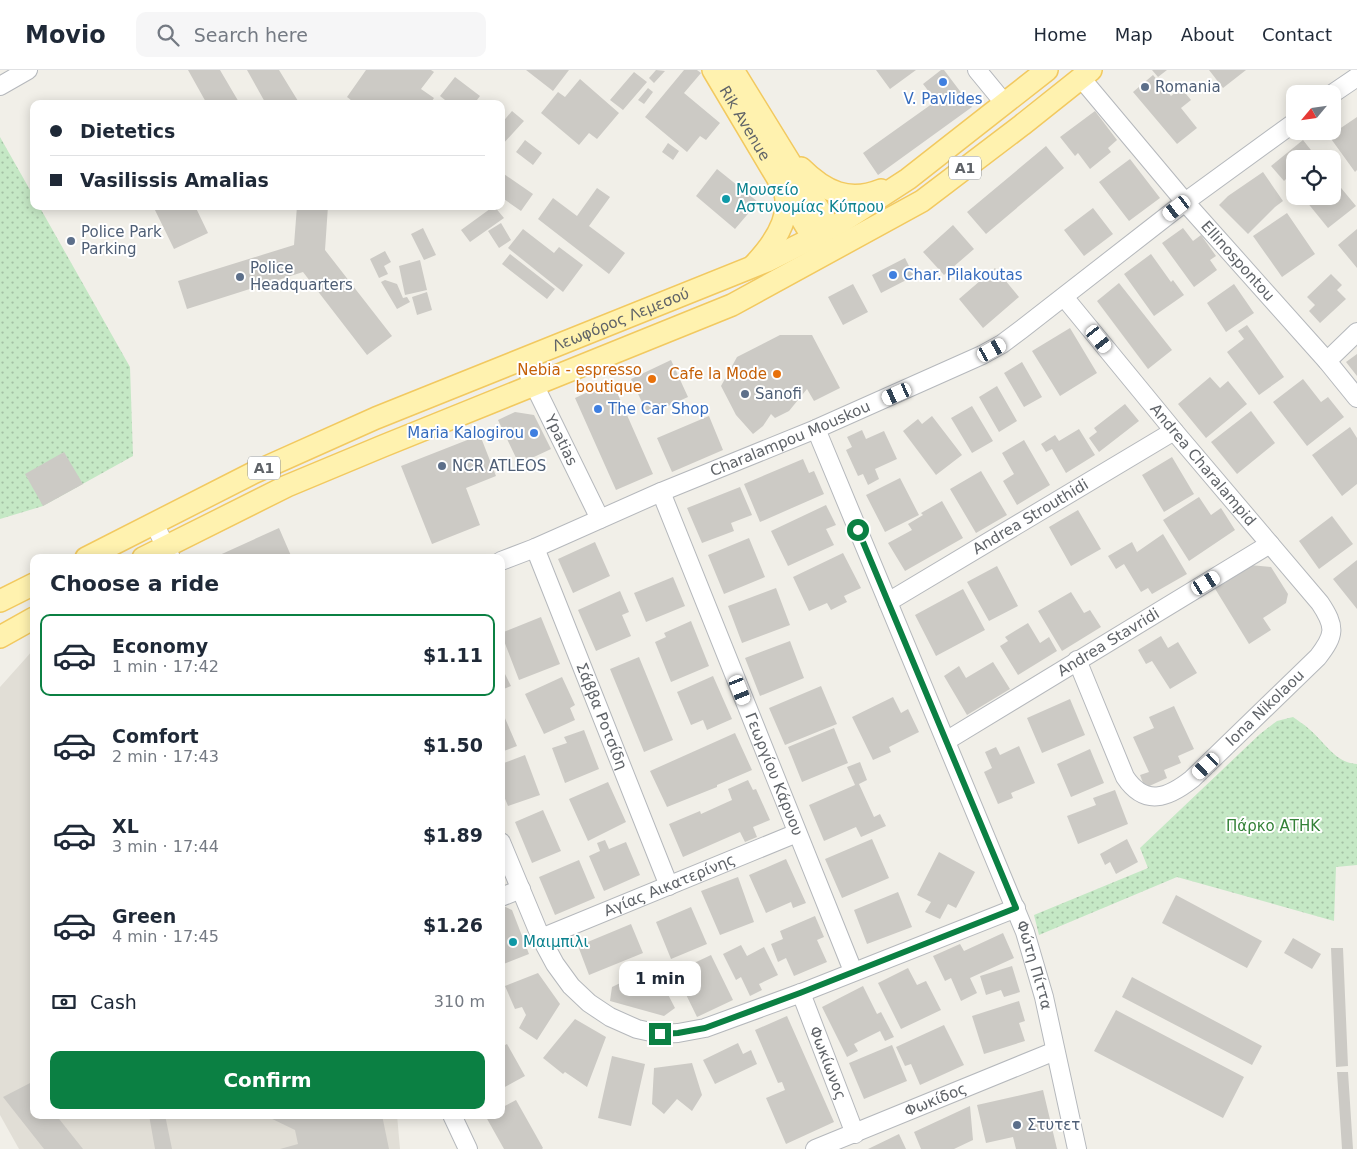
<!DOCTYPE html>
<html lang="en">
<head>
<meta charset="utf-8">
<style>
  body { margin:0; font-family:"DejaVu Sans",sans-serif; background:#f6f6f7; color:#1f2937; height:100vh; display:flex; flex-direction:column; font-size:19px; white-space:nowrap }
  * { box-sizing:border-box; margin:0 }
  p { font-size:16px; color:#747a83 }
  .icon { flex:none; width:28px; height:28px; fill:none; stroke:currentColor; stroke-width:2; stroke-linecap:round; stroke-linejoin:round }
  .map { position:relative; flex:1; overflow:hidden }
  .sheet { position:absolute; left:30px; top:484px; width:475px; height:565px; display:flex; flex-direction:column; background:#fff; border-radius:10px; box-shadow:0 2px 12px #0003 }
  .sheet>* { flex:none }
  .banner { position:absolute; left:30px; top:30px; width:475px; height:110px; border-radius:10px; box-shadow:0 2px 12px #0003; display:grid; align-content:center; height:110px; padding:0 20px; background:#fff }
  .needle { width:32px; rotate:241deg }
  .fabs { position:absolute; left:1286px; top:15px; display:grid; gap:10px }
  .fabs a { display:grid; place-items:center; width:55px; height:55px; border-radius:10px; background:#fff; box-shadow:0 2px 12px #0003; font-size:25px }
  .end { position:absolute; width:22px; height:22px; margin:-11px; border:6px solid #0b8043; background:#fff; box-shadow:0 0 0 2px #fff }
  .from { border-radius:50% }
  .bubble { position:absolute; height:35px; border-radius:10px; background:#fff; box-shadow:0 2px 12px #0003; font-size:16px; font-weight:700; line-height:35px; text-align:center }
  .car { position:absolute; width:15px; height:30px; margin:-15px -8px; border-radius:6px; box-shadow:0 0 4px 1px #0007; background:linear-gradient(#fff 24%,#345 0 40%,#fff 0 76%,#345 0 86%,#fff 0) }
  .banner b { display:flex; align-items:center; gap:18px; height:48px; font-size:19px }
  .banner b+b { border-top:1px solid #e0e1e3 }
  .banner i { width:12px; height:12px; background:#1f2937 }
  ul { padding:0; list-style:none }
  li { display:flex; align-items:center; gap:15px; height:82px; margin:0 10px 8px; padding:0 10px; border:2px solid transparent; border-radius:10px }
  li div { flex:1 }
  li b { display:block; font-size:19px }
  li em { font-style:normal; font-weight:700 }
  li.on { border-color:#0b8043 }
  li>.icon { width:45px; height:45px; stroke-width:1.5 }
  h2 { padding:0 20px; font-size:22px; line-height:60px }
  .pay { display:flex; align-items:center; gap:12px; height:55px; padding:0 20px; font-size:19px }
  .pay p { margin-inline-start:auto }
  .action { display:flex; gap:10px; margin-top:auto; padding:10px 20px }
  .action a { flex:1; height:58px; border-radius:10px; background:#0b8043; color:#fff; font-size:20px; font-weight:700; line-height:58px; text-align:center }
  header { display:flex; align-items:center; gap:30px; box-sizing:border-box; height:70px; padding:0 25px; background:#fff; border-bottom:1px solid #e0e1e3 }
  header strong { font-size:24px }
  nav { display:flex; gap:28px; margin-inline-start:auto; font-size:18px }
  .search { width:350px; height:45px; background:#f6f6f7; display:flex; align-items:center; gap:12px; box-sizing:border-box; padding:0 18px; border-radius:10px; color:#747a83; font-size:19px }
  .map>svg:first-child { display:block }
  .education { fill:#e1ded6 }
  .park { fill:url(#park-dots) }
  .building { fill:#cccac5 }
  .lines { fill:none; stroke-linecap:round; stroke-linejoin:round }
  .minor-casing { stroke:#b5b8bc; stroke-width:20 }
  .major-casing { stroke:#f2c960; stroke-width:24 }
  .minor { stroke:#fff; stroke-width:18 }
  .major { stroke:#fff2af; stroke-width:21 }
  .route { stroke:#0b8043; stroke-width:6 }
  .shop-dot { fill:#3f7fe0; stroke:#fff; stroke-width:2 }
  .service-dot { fill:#5c6f8a; stroke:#fff; stroke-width:2 }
  .culture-dot { fill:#0f9aa8; stroke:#fff; stroke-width:2 }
  .food-dot { fill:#e8710a; stroke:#fff; stroke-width:2 }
  .labels { text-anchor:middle; stroke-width:4; stroke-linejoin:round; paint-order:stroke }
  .shield { fill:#fff; stroke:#8f9295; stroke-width:1 }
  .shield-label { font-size:14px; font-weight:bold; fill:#5f6368 }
  .service-label { font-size:15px; fill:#4e5e75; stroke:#fff; text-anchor:start }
  .shop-label { font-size:15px; fill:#366cbe; stroke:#fff; text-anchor:start }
  .street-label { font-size:15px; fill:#5f6368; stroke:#fff }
  .culture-label { font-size:15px; fill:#0d838f; stroke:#fff; text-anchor:start }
  .food-label { font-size:15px; fill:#c56008; stroke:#fff; text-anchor:end }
  .park-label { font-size:15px; fill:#348238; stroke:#fff }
</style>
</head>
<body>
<header>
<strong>Movio</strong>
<div class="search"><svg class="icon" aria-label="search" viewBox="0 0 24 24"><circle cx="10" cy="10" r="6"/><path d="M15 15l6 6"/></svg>Search here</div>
<nav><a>Home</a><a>Map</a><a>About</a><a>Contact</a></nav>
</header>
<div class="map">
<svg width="1357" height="1079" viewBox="0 0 1357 1079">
  <defs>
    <pattern id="park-dots" width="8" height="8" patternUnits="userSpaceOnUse" patternTransform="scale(1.25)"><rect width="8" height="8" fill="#c5e8c5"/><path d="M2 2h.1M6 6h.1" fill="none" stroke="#a3c0a4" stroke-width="1.8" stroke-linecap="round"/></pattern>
  </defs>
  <rect width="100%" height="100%" fill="#f1efe8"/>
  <path class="education" d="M34 579V1045H397L400 1079H19L0 1045V617Z"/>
  <path class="park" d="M0 67 34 127V136H39L130 297 133 386 43 436 0 449Z
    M1293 647C1298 651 1304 654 1309 659 1325 672 1335 693 1357 694V795L1336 797 1334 851 1177 807 1039 865 1034 845 1148 798 1140 778 1260 664 1277 651Z"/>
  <path class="building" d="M188 0H220L240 34H207Z
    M247 0H279L298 31 294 34H266Z
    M366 0H431L434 2 421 19 434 28 430 34H356L347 27Z
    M526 0H569L553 21Z
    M656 0 665 1 654 13 649 8Z
    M684 0H697L701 3 684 23 720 53 706 70 700 66 687 82 645 47Z
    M876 0H916L890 19Z
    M941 0H944L972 37 878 105 863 83 936 31 923 14Z
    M1152 0H1167L1158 7Z
    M1209 0H1246L1223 18Z
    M634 2 647 12 623 40 610 30Z
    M1153 5 1171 26 1181 18 1191 30 1181 38 1197 58 1177 74 1133 22Z
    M455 7 480 26 474 34H450L440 26Z
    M580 9 619 43 597 69 589 63 579 75 541 43 558 22 565 27Z
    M648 18 653 22 644 34 638 30Z
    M512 41 524 51 501 76V54Z
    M1095 41 1117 70 1108 78 1111 82 1090 99 1078 83 1075 86 1060 67Z
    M1357 47V100L1355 102 1329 66Z
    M525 70 542 83 533 95 516 82Z
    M1303 70 1318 89H1295V118L1287 108 1284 111 1271 96Z
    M668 73 679 81 673 90 662 82Z
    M1046 76 1064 98 986 164 967 142Z
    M1130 89 1160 128 1129 151 1099 112Z
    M717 99 758 132 735 159 696 126Z
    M501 102 533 124 521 141 501 127Z
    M1263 102 1283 131 1275 137 1248 164 1219 135 1228 126Z
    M1332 107 1356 136 1328 158 1302 126H1332Z
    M597 118 610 127 589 156 625 183 609 204 538 149 553 128 577 146Z
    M153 136H195L208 163 174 179Z
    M297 136H328L325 180 392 266 367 285 303 202 187 239 178 211 294 175Z
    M494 136 504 148 470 172 461 160Z
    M1093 138 1113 164 1084 186 1064 160Z
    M1287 143 1315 184 1282 207 1253 166Z
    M501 153 511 170 499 178 488 161Z
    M953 155 974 179 944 205 923 182Z
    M423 158 436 185 424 190 411 164Z
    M1183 158 1193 171 1201 165 1216 186 1210 190 1217 200 1194 217 1162 173Z
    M523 159 554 183 559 177 583 195 563 222 508 178Z
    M1357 159V198L1338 175Z
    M385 181 391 192 384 196 388 204 379 208 370 189Z
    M510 184 555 219 547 229 502 194Z
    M1151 184 1171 212 1173 210 1184 225 1154 246 1124 204Z
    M905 188 914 206 881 223 872 205Z
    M420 190 427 220 405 225 399 196Z
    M995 198 1019 227 983 258 959 229Z
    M1331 204 1342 215 1337 220 1346 229 1320 253 1309 241 1315 235 1307 227Z
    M385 210 397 214 403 228 407 227 410 232 397 239 381 212Z
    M1119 213 1172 280 1148 299 1097 231Z
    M853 214 868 242 843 255 828 227Z
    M1234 214 1254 243 1226 262 1207 233Z
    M427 222 432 240 417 245 412 227Z
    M1247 255 1284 307 1259 325 1227 282 1244 269 1238 261Z
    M1070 258 1097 303 1060 326 1032 281Z
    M780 265H812L840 318 814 331 807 319 789 341 775 348 771 344 763 356 753 364 736 345 721 316 737 287Z
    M1357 284V306L1346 292Z
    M671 290 688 327 648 345 631 309Z
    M1022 292 1042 327 1024 337 1004 303Z
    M1210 307 1220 318 1228 311 1247 334 1206 368 1178 334Z
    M1303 309 1321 332 1328 327 1344 347 1307 376 1273 332Z
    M612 311 653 404 616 420 575 328Z
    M997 316 1017 351 999 362 979 327Z
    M1125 334 1139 351 1099 382 1089 368 1097 362 1094 358Z
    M972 336 993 371 972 383 951 348Z
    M1251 341 1275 373 1237 404 1211 372Z
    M515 342 534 345 551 379 519 394 498 350Z
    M709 346 723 380 672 402 657 368Z
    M932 346 962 385 936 405 903 361 918 349 922 354Z
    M1350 357 1357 368V414L1342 426 1312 385Z
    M1079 359 1095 385 1066 403 1052 379 1046 382 1041 374 1055 365 1059 371Z
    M862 360 866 369 884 361 897 389 875 399 879 409 868 415 863 404 858 406 846 380 852 377 847 367Z
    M480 365 496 406 466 418 480 455 432 474 401 396Z
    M1024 370 1050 415 1017 435 1003 411 1014 404 1002 383Z
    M64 382 83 414 43 436 25 404Z
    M1172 387 1194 424 1164 442 1142 405Z
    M803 389 809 403 814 401 824 424 760 452 744 414Z
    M981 401 1007 445 976 463 950 419Z
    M900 408 919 445 885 462 866 425Z
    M740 417 752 445 731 453 734 461 702 473 687 438Z
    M1199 427 1211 445 1221 438 1235 460 1189 491 1163 450Z
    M942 431 963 468 905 501 888 473 912 460 908 454 923 445 921 443Z
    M826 435 836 455 826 459 834 475 788 496 771 461Z
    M1078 440 1101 479 1071 496 1049 457Z
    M1332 446 1353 474 1319 499 1299 471Z
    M279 458 292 488H213Z
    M1163 464 1187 504 1152 524 1148 518 1141 522 1124 494 1116 499 1108 486 1132 472 1137 482Z
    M749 468 765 507 724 524 708 485Z
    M595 472 610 506 573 523 558 489Z
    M843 483 861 518 844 526 847 532 831 540 827 533 809 541 793 507Z
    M1357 490V539L1333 509Z
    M1250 495 1271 497 1288 524 1286 533 1263 548 1271 560 1249 574 1214 517Z
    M997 496 1018 536 989 551 967 512Z
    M673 507 685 536 646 552 634 523Z
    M776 518 790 555 742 573 728 536Z
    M963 519 985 560 936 586 915 545Z
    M620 521 629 542 622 545 631 566 596 581 578 540Z
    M1071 522 1084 543 1090 540 1101 557 1062 581 1038 541Z
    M541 547 560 594 519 610 501 563Z
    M691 551 709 596 671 612 655 572 666 567 664 563Z
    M1028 553 1040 573 1049 567 1057 581 1018 605 1000 576 1008 571 1005 567Z
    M1161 566 1168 578 1178 572 1197 603 1170 619 1152 591 1146 594 1138 580Z
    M790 571 804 608 760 626 745 588Z
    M639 587 673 670 644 682 610 599Z
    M993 592 1010 619 967 645 944 606 959 596 966 608Z
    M501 596 511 616 501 620Z
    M713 606 732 649 707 660 703 650 691 655 677 622Z
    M562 607 575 635 570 638 575 650 544 664 525 624Z
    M821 616 837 654 785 675 769 638Z
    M893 627 901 643 908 639 919 662 889 677 891 682 873 690 852 647Z
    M1070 629 1085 665 1042 683 1027 648Z
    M1174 636 1194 679 1178 686 1181 693 1164 700 1167 708 1145 718 1140 705 1149 702 1133 667 1154 658 1149 647Z
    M501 639 517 676 501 682Z
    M834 658 848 693 802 712 788 677Z
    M584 660 599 699 565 713 552 678 567 673 564 667Z
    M735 663 752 700 717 715V717L667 737 650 701Z
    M1019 676 1035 713 1011 723 1013 728 998 734 984 702 992 698 985 682 996 677 1000 685Z
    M1090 679 1104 713 1071 727 1057 694Z
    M525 685 540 725 508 736 501 719V694Z
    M860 692 867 710 859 714 874 747 880 744 886 756 861 767 856 757 824 771 809 735 855 715 847 697Z
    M748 710 753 720 756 719 770 750 753 757 757 767 745 772 740 762 683 787 669 754 700 741 701 744 732 730 728 719Z
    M608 712 626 752 588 771 569 729Z
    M1115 720 1128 754 1078 774 1067 746 1096 735 1093 728Z
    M543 740 561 781 532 793 515 752Z
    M872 769 889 808 842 828 825 789Z
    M1127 769 1138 792 1116 804 1110 792 1105 795 1100 784Z
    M605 770 609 779 626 772 640 805 604 821 589 786 600 781 597 773Z
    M939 782 975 802 956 838 948 834 940 849 925 842 931 832 917 825Z
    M786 789 806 833 793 838 791 832 766 843 749 805Z
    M579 790 595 828 555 845 539 807Z
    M738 807 754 852 720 865 701 821Z
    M898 822 912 857 867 874 854 840Z
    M1176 825 1262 871 1247 898 1162 853Z
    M501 835 512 840 529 884 501 895Z
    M691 837 707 874 671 889 656 852Z
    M815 846 824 867 817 870 827 892 794 906 786 888 778 892 771 874 783 869 780 861Z
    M631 854 643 883 589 905 578 876Z
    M1003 863 1014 888 970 908 977 923 961 931 951 908 945 911 933 886 960 874 964 881Z
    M1293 868 1321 884 1312 899 1284 883Z
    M741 875 747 886 764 877 778 905 759 914 762 920 750 926 741 907 736 910 723 884Z
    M1331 878H1343L1348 996 1336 997Z
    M711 885 733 930 697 947 675 902Z
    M1012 896 1020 922 1004 927 1001 920 986 925 980 906Z
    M908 898 917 915 926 911 941 940 901 959 878 913Z
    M538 903 560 934 537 970 519 958 526 945 522 937 515 939 505 916Z
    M639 904 659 907 675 938 664 946 610 931 612 917Z
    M1132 907 1262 976 1252 995 1122 927Z
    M863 916 877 944 881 942 894 967 885 971 880 961 854 974 858 981 847 987 822 937Z
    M1019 931 1025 951 1019 953 1025 971 984 984 972 946Z
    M1116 940 1244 1007 1223 1048 1094 981Z
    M787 946 834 1052 786 1074 766 1028 785 1020 782 1012 778 1013 755 960Z
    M575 949 606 967 587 1017 565 1002 563 1004 543 988Z
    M944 955 964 995 920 1015 911 994 905 996 896 977Z
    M738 973 743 984 751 980 757 994 715 1014 703 990Z
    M507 974 525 1006 501 1019V977Z
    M892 975 907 1011 864 1029 849 993Z
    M612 986 645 994 631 1056 598 1048Z
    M692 993 702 1025 692 1041 677 1029 664 1044 652 1034 654 998Z
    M1337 1002H1348L1353 1079H1342Z
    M34 1011V1045H56L83 1079H44L3 1027Z
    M1043 1020 1057 1079H1016L1013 1067 986 1073 977 1035Z
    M516 1030 543 1078 542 1079H504L486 1047 490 1045H501V1038Z
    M970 1036 973 1070 954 1079H921L914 1062Z
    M149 1045H165L172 1079H155Z
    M264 1045H382L389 1079H280L298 1074 295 1060Z
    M899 1064 906 1079H868Z"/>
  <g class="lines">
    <g class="minor-casing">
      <g id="minor">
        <path d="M977 0 1005 34"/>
        <path id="s1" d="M1081 8 1185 132 1327 291 1357 328"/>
        <path d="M0 16 28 0"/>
        <path d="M1332 24 1357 7"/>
        <path id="s2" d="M1064 227 1174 361 1320 533C1336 557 1335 565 1318 587L1192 709C1168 728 1145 737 1125 707L1077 590"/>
        <path id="s3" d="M522 290 600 449"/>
        <path d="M1327 291 1357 262"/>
        <path id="s4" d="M816 359 1025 862 1044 927 1077 1079"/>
        <path id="s5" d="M661 422 853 901"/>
        <path d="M154 453 171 488"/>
        <path id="s6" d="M535 478 669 816"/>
        <path id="s7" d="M501 491 535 478 661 422 816 359 982 285 1002 274 1022 259 1185 132 1295 52"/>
        <path id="s8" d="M888 532 1174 361"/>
        <path id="s9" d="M946 671 1270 474"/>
        <path d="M501 772 541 868 555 894 571 916 589 933 610 947 637 959 660 964 678 963 705 958 801 923 1016 838"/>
        <path d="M501 827 521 819"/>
        <path id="s10" d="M541 868 797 763"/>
        <path id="s11" d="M801 923 855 1064"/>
        <path d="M452 1045 468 1079"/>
        <path id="s12" d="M815 1079 1055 981"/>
      </g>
    </g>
    <g class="major-casing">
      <g id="major">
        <path id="s13" d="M713 0 813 168"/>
        <path d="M733 0 831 159"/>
        <path d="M801 98C825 122 849 133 881 120"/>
        <path d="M754 195C772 176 793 147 784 120"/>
        <path id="s14" d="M86 488 253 403 376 348 767 191 831 159 908 109 1047 0"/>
        <path d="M143 488 287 416 383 376 732 235 922 131 1022 55 1091 0"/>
        <path d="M0 531 34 514"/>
        <path d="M0 567 34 548"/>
      </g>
    </g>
    <use href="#minor" class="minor"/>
    <use href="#major" class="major"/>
  </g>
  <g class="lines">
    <path class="route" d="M660 964 678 963 705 958 800 923 1016 838 858 460"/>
  </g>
  <g class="shop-dot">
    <circle cx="943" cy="12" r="5"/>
    <circle cx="893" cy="205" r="5"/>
    <circle cx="598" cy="339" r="5"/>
    <circle cx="534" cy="363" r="5"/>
  </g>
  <g class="service-dot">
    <circle cx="1145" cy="17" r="5"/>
    <circle cx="71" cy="171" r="5"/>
    <circle cx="240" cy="207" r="5"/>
    <circle cx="745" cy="324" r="5"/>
    <circle cx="442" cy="396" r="5"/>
    <circle cx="1017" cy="1055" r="5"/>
  </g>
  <g class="culture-dot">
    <circle cx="726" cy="129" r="5"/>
    <circle cx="513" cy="872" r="5"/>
  </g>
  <g class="food-dot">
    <circle cx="777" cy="304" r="5"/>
    <circle cx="652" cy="309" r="5"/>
  </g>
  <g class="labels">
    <g class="shield">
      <rect x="949" y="86.5" width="32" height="23" rx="4"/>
      <rect x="248" y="386.5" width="32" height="23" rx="4"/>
    </g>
    <g class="shield-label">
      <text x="965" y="103">A1</text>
      <text x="264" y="403">A1</text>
    </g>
    <g class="service-label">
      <text x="1155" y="22">Romania</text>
      <text x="81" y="167">Police Park<tspan x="81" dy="17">Parking</tspan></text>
      <text x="250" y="203">Police<tspan x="250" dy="17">Headquarters</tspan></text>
      <text x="755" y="329">Sanofi</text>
      <text x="452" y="401">NCR ATLEOS</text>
      <text x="1027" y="1060">Στυτετ</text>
    </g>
    <g class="shop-label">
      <text x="943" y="34" text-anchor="middle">V. Pavlides</text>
      <text x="903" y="210">Char. Pilakoutas</text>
      <text x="608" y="344">The Car Shop</text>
      <text x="524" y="368" text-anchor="end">Maria Kalogirou</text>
    </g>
    <g class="street-label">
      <text dy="5" stroke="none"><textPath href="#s13" startOffset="62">Rik Avenue</textPath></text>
      <text dy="5" stroke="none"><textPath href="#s1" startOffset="241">Ellinospontou</textPath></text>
      <text dy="5" stroke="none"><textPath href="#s14" startOffset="586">Λεωφόρος Λεμεσού</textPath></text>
      <text dy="5" stroke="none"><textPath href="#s7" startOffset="314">Charalampou Mouskou</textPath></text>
      <text dy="5" stroke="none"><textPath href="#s3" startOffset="89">Ypatias</textPath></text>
      <text dy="5" stroke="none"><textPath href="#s2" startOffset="218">Andrea Charalampid</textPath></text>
      <text dy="5" stroke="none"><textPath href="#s8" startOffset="166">Andrea Strouthidi</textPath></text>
      <text dy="5" stroke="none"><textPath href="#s9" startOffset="190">Andrea Stavridi</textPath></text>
      <text transform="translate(1265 638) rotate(-44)" y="5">Iona Nikolaou</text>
      <text dy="5" stroke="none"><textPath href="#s6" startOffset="181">Σάββα Ροτσίδη</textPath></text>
      <text dy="5" stroke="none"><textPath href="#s5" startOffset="304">Γεωργίου Κάρυου</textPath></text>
      <text dy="5" stroke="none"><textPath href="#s10" startOffset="139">Αγίας Αικατερίνης</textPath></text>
      <text dy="5" stroke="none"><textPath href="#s4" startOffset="579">Φώτη Πίττα</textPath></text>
      <text dy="5" stroke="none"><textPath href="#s11" startOffset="75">Φωκίωνος</textPath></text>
      <text dy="5" stroke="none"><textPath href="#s12" startOffset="130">Φωκίδος</textPath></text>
    </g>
    <g class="culture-label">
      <text x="736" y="125">Μουσείο<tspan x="736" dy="17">Αστυνομίας Κύπρου</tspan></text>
      <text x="523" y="877">Μαιμπιλι</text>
    </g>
    <g class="food-label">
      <text x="642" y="305">Nebia - espresso<tspan x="642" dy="17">boutique</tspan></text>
      <text x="767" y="309">Cafe la Mode</text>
    </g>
    <g class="park-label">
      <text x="1273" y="761">Πάρκο ΑΤΗΚ</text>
    </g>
  </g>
</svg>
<div class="fabs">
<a><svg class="needle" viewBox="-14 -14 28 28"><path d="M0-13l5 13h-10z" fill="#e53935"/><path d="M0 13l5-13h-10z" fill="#747a83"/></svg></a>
<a><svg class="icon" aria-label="locate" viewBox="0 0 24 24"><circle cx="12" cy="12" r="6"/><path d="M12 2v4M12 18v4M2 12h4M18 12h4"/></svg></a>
</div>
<i class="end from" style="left:858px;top:460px"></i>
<i class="end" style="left:660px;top:964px"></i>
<div class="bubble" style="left:619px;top:891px;width:82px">1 min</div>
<i class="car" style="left:1177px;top:138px;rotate:232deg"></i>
<i class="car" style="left:1099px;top:269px;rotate:141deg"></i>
<i class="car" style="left:992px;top:280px;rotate:61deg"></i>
<i class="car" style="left:897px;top:324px;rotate:246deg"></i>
<i class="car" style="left:1206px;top:513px;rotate:59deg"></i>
<i class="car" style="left:740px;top:620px;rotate:158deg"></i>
<i class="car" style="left:1206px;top:696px;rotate:227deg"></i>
<div class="banner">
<b><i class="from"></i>Dietetics</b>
<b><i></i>Vasilissis Amalias</b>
</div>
<section class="sheet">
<h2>Choose a ride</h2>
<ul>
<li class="on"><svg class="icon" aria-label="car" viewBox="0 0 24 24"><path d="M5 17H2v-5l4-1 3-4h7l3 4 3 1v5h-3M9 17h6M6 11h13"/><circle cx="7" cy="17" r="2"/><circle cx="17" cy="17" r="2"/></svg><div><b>Economy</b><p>1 min · 17:42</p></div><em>$1.11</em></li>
<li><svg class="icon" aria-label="car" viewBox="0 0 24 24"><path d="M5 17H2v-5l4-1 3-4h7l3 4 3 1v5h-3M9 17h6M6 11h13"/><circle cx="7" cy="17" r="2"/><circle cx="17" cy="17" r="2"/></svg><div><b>Comfort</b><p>2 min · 17:43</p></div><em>$1.50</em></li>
<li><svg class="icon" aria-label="car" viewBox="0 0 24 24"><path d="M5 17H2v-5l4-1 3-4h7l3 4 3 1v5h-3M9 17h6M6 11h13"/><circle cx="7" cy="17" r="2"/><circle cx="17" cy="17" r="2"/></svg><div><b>XL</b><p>3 min · 17:44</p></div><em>$1.89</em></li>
<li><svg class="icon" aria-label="car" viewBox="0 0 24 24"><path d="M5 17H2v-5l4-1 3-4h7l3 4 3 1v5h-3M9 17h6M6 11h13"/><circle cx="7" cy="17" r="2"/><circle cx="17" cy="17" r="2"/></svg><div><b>Green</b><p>4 min · 17:45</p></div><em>$1.26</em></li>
</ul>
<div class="pay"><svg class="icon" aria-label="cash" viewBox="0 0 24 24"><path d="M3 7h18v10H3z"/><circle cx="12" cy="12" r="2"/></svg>Cash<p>310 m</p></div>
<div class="action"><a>Confirm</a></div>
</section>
</div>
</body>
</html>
